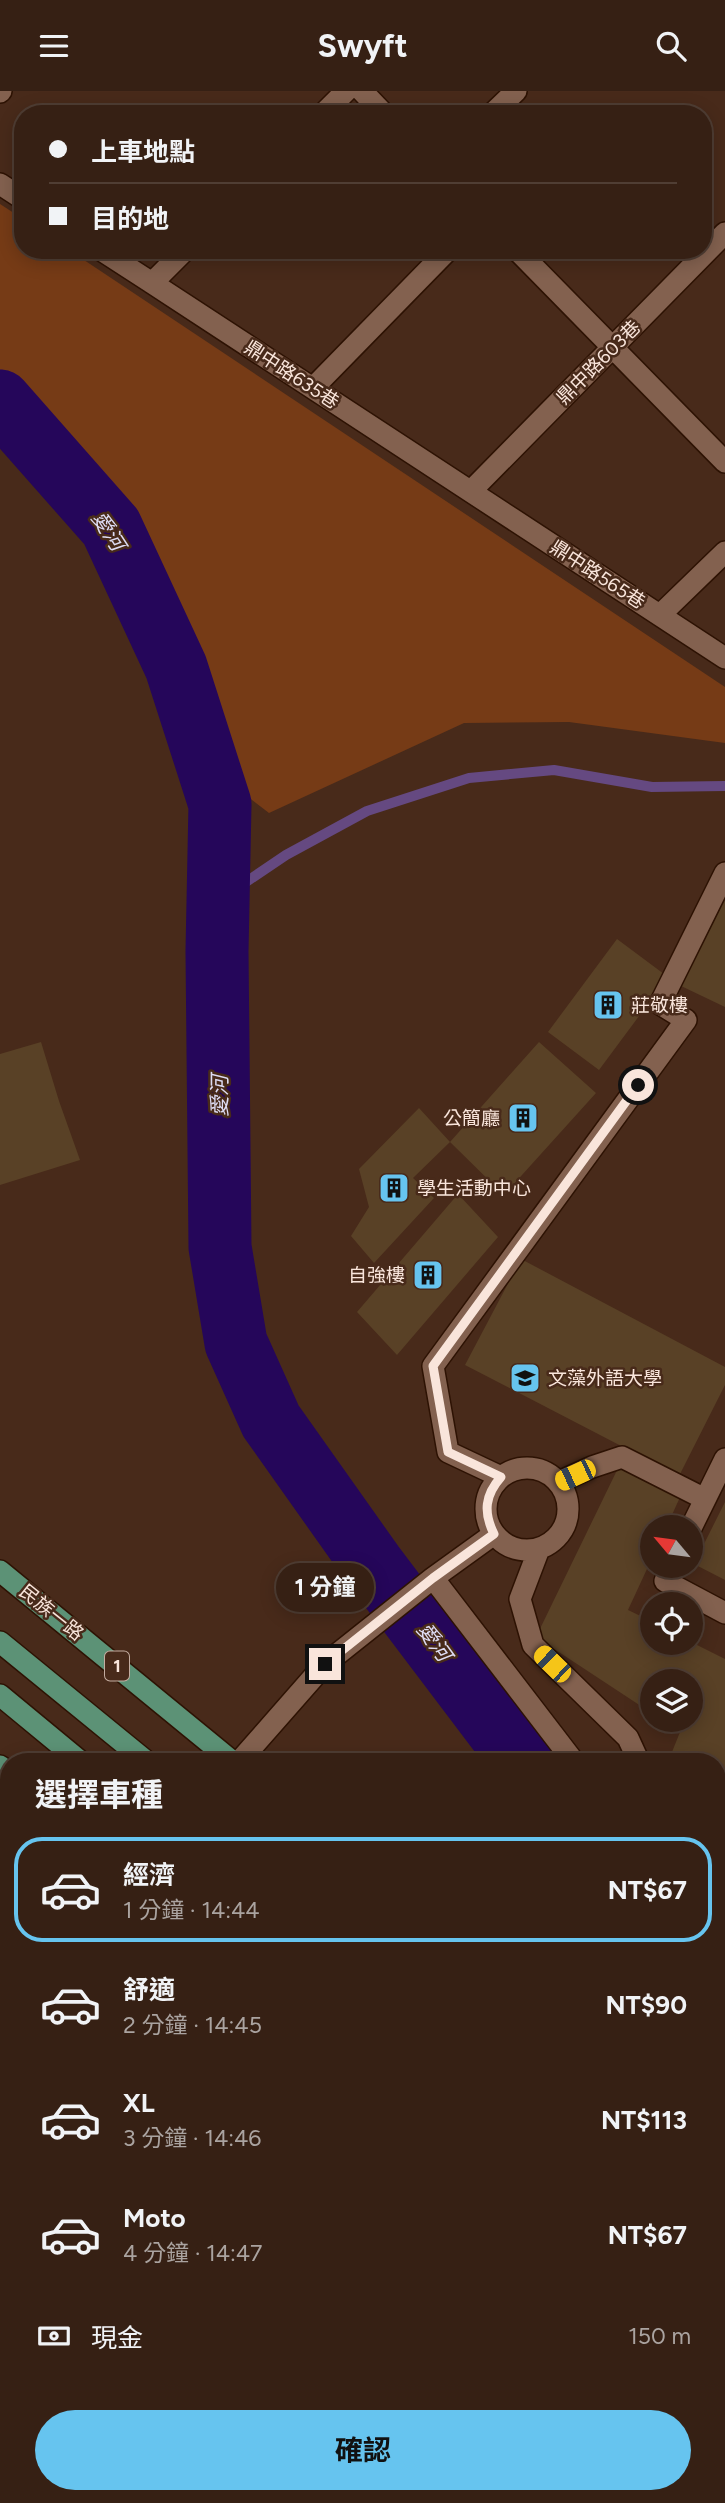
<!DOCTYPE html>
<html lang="zh-TW">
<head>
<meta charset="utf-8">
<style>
  body { margin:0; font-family:Figtree,"Noto Sans TC",sans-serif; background:#412d22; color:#f1f3f6; height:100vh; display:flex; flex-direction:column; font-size:26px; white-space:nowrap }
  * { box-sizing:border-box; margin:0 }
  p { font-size:23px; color:#aaa3a0 }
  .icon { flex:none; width:38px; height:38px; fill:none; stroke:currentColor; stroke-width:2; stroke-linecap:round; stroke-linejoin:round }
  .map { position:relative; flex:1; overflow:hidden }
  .panel { position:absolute; left:0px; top:1662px; width:726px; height:751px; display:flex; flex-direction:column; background:#362014; border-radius:28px 28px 0 0; box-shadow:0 4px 18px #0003,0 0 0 2px #503e34 }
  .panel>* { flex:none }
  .guide { position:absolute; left:14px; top:14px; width:698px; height:154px; border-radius:28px; box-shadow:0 4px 18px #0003,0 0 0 2px #503e34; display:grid; align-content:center; height:154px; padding:0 35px; background:#362014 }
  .needle { width:46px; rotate:299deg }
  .tools { position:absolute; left:640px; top:1424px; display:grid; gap:14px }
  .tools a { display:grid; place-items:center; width:63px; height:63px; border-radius:50%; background:#362014; box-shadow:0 4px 18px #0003,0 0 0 2px #503e34; font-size:35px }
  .end { position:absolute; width:32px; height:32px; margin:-16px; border:9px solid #f9e5db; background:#111; box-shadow:0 0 0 4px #111 }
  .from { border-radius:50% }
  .bubble { position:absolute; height:49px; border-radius:24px; background:#362014; box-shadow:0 4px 18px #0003,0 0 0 2px #503e34; font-size:23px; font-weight:700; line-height:49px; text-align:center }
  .car { position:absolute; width:21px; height:42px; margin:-21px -10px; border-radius:9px; box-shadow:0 0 5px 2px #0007; background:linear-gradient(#f5c518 24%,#345 0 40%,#f5c518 0 76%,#345 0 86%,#f5c518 0) }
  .guide b { display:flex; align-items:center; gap:24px; height:66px; font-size:26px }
  .guide b+b { border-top:2px solid #503e34 }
  .guide i { width:18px; height:18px; background:#f1f3f6 }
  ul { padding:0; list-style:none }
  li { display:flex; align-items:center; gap:21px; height:105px; margin:0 14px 10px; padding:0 21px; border:4px solid transparent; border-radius:28px }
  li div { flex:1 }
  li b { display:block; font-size:26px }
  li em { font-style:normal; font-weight:700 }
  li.selected { border-color:#66c4ef }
  li>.icon { width:63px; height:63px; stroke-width:1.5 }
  h2 { padding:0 35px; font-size:32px; line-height:84px }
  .pay { display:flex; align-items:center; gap:18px; height:77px; padding:0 35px; font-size:26px }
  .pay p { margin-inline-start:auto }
  .cta { display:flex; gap:14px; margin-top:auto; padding:14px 35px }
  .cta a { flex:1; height:80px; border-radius:42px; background:#66c4ef; color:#111; font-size:28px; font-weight:700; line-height:80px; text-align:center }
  header { display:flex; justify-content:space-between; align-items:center; height:91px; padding:0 35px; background:#362014; font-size:32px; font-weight:700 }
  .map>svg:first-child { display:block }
  .green { fill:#763b16 }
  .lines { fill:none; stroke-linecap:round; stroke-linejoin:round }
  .stream { stroke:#654981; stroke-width:10 }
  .river { stroke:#25065a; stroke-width:63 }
  .building { fill:#594126 }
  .minor-casing { stroke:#2d1203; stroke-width:24 }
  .major-casing { stroke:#2d1203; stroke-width:24 }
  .minor { stroke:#83614f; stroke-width:21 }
  .major { stroke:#5c9276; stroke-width:21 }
  .route { stroke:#f9e5db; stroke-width:9 }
  .labels { text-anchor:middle; stroke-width:5; stroke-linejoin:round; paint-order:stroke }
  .shield { fill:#482a1a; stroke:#c4ada1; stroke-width:2 }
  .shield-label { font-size:18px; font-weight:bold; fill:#f9e5db }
  .street-label { font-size:19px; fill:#f9e5db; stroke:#482a1a }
  .poi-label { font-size:19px; fill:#f9e5db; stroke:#482a1a; text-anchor:start }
  .water-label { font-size:21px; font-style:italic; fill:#dedcf4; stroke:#482a1a }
</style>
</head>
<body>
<header><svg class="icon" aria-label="menu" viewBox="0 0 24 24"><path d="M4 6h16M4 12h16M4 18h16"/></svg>Swyft<svg class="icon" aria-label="search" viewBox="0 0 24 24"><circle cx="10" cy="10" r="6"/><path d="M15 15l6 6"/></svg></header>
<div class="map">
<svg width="725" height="2412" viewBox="0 0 725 2412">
  <rect width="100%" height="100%" fill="#482a1a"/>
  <path class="green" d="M0 113 23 128V159H69L725 596V652L569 631 464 632 269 722 227 690 200 558 121 414 0 288Z"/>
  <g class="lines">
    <path class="stream" d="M218 810 286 764 367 720 469 687 554 679 652 696 725 695"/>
    <path class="river" d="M0 310 111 436 176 576 220 713 217 860 220 1156 236 1252 271 1330 373 1474 522 1671
      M718 1930 725 1940"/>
  </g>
  <path class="building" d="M725 796V916L679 894Z
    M617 848 668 886 599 979 548 941Z
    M41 951 59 1010 80 1069 0 1094V963Z
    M539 951 596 1002 504 1104 450 1051Z
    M419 1017 450 1051 413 1087 434 1107 374 1172 351 1145 369 1116 359 1078Z
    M458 1103 498 1146 397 1264 357 1221Z
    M521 1168 725 1276V1294L679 1385 465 1274Z
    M621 1371 681 1404 666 1437H653V1465L628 1519 653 1531V1552L691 1551 725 1568V1730L718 1726V1671H668L680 1641 662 1629H691V1591H653V1623L536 1546Z
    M725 1411V1489L694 1473Z
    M0 1751 9 1757V1825L0 1835Z"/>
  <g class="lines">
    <g class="minor-casing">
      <path id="minor" d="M362 0 384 23
        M0 1 1 0
        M323 23 346 0
        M492 23 516 0
        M0 93 23 108
        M101 159 152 192
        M185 159 152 192 725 567
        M517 159 725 371
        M313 297 448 159
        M471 400 725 142
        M660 524 725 461
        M486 1418a41 41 0 1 1 82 0a41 41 0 1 1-82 0Z
        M501 1386 448 1361 433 1275 686 929 660 913 725 782
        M559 1391 592 1376 622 1366 705 1408
        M691 1437 725 1368
        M539 1458 520 1508 533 1554 628 1647 639 1671
        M672 1475 665 1490 725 1522
        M433 1487 574 1671
        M239 1671 325 1573 433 1487 494 1443
        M718 1771 725 1779
        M718 1856 725 1866
        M0 1910 9 1900
        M0 2189 9 2197
        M718 2392 725 2378
        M0 2409 3 2412
        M148 2412 155 2404
        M707 2412 711 2404"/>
    </g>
    <g class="major-casing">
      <path id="major" d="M0 1480 233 1671
        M0 1551 147 1671
        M0 1604 81 1671
        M0 1675 9 1682
        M718 2071 725 2077
        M718 2132 725 2138
        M718 2189 725 2195
        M718 2261 725 2268"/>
    </g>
    <use href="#minor" class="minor"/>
    <use href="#major" class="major"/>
  </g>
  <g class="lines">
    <path class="route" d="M325 1573 433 1487 494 1443C483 1421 485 1404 501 1386L448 1361 433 1275 638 994"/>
  </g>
  <defs>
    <g id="building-square" transform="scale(1.575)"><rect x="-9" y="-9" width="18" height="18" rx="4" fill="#66c4ef" stroke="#482a1a"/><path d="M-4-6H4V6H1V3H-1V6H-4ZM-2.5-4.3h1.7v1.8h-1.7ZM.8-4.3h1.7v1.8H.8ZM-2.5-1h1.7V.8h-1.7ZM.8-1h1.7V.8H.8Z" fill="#111"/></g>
    <g id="university-square" transform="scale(1.575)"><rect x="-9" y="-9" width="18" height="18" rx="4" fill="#66c4ef" stroke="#482a1a"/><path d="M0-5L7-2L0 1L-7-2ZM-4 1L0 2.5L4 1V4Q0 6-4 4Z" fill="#111"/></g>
  </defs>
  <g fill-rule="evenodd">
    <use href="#building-square" x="608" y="914"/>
    <use href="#building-square" x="523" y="1027"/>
    <use href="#building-square" x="394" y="1097"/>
    <use href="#building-square" x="428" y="1184"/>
    <use href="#university-square" x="525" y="1287"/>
  </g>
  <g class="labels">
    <rect class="shield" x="105" y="1560.5" width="24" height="29" rx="5"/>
    <g class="shield-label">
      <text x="117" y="1581">1</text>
    </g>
    <g class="street-label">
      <text transform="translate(598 271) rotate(-45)" y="7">鼎中路603巷</text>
      <text transform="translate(292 283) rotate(33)" y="7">鼎中路635巷</text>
      <text transform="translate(598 483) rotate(33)" y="7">鼎中路565巷</text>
      <text transform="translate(52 1521) rotate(39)" y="7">民族一路</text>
    </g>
    <g class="poi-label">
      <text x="631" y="921">莊敬樓</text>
      <text x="500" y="1034" text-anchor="end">公簡廳</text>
      <text x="417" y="1104">學生活動中心</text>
      <text x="405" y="1191" text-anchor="end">自強樓</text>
      <text x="548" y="1294">文藻外語大學</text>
    </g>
    <g class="water-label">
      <text transform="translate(108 440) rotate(57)" y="7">愛河</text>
      <text transform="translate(220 1005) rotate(-90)" y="7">愛河</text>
      <text transform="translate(434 1551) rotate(54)" y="7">愛河</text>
    </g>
  </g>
</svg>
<div class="tools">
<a><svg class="needle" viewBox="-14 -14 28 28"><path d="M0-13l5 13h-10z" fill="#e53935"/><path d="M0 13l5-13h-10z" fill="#aaa3a0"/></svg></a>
<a><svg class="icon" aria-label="locate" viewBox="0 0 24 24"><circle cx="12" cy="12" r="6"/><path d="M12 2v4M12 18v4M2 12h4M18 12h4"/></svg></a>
<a><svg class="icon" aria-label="layers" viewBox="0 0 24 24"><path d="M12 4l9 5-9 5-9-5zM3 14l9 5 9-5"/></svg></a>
</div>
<i class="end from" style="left:638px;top:994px"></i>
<i class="end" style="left:325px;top:1573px"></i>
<div class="bubble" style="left:276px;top:1472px;width:98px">1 分鐘</div>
<i class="car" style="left:575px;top:1384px;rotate:245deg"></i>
<i class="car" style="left:552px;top:1573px;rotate:314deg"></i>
<div class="guide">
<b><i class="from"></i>上車地點</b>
<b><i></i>目的地</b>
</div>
<section class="panel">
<h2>選擇車種</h2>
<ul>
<li class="selected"><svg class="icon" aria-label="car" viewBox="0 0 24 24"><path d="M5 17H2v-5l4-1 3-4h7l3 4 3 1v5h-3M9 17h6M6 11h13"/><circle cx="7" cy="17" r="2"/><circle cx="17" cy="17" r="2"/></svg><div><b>經濟</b><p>1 分鐘 · 14:44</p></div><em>NT$67</em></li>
<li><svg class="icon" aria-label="car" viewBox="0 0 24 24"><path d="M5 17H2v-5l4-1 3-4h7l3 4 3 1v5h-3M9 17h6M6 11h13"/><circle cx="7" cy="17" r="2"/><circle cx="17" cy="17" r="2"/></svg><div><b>舒適</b><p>2 分鐘 · 14:45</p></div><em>NT$90</em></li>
<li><svg class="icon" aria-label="car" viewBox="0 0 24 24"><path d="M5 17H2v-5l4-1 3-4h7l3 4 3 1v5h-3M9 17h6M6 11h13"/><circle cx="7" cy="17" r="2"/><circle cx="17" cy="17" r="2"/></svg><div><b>XL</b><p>3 分鐘 · 14:46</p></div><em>NT$113</em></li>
<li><svg class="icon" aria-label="car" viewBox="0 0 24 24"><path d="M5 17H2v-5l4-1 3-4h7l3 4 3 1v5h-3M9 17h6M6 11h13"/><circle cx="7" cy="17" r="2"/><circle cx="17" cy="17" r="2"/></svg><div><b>Moto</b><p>4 分鐘 · 14:47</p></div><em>NT$67</em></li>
</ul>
<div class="pay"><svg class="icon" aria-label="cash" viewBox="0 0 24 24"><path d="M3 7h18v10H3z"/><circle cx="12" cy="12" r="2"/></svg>現金<p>150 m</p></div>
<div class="cta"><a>確認</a></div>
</section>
</div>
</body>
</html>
